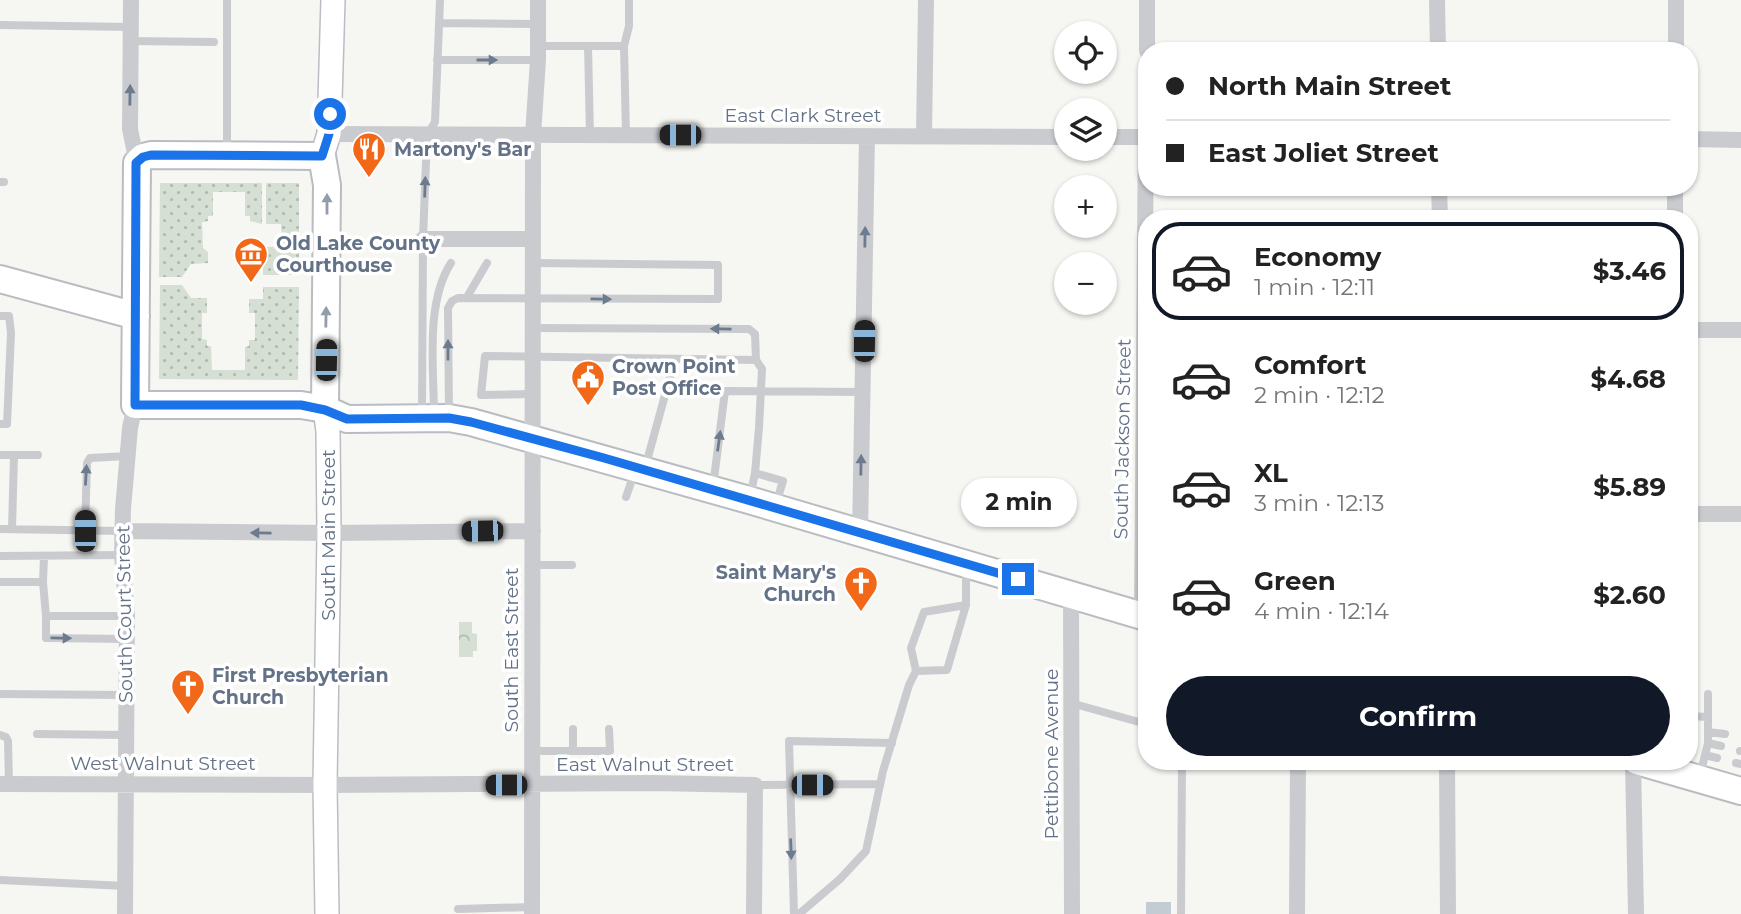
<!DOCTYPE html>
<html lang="en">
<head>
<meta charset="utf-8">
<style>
  body { margin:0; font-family:Montserrat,sans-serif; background:#f2f2f2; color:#222; height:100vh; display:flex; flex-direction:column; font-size:26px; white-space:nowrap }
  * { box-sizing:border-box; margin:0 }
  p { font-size:23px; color:#767676 }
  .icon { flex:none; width:38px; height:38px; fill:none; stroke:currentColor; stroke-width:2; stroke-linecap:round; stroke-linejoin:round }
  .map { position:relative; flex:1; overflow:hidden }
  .drawer { position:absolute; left:1138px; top:210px; width:560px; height:560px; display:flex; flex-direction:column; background:#fff; border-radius:28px; box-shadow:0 2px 5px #0004 }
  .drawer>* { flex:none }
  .banner { position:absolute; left:1138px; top:42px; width:560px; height:154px; border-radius:28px; box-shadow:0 2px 5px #0004; display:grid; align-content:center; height:154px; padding:0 28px; background:#fff }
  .buttons { position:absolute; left:1054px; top:21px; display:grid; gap:14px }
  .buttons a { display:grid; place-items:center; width:63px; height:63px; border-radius:50%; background:#fff; box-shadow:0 2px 5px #0004; font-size:35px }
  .end { position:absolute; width:32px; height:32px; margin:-16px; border:9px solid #1a73e8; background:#fff; box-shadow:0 0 0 4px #fff }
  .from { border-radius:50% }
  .bubble { position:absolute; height:49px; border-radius:24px; background:#fff; box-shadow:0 2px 5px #0004; font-size:23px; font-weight:700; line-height:49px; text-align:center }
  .car { position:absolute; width:21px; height:42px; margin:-21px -10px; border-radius:9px; box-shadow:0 0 5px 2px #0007; background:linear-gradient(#222 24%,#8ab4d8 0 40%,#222 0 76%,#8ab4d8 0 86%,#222 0) }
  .banner b { display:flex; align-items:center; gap:24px; height:66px; font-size:26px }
  .banner b+b { border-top:2px solid #e0e0e0 }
  .banner i { width:18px; height:18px; background:#222 }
  ul { padding:12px 0 0; list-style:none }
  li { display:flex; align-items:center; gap:21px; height:98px; margin:0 14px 10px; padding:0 14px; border:4px solid transparent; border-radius:28px }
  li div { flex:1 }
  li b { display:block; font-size:26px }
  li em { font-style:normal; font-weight:700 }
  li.selected { border-color:#111827 }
  li>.icon { width:63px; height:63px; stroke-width:1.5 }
  .action { display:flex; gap:14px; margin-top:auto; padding:14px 28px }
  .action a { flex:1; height:80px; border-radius:42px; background:#111827; color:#fff; font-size:28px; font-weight:700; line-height:80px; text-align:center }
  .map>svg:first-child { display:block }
  .grass { fill:url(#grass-dots) }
  .park { fill:url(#park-crowns) }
  .water { fill:#c4ccd3 }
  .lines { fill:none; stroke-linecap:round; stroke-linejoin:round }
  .secondary-casing { stroke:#babec4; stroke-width:26 }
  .primary-casing { stroke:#b9bcc1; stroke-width:30 }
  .lane { stroke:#c9cbcf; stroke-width:8 }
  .street { stroke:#c9cbcf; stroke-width:16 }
  .secondary { stroke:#fff; stroke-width:23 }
  .primary { stroke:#fff; stroke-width:26 }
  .oneway { fill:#6d7b8e }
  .oneway2 { fill:#929cab }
  .route { stroke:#1a73e8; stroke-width:9 }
  .labels { text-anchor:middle; stroke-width:7; stroke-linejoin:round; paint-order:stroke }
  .street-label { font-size:19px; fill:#637287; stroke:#fff }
  .poi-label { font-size:19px; font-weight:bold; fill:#637287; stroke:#fff; text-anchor:start }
</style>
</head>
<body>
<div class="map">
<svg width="1741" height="914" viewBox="0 0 1741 914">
  <defs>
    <pattern id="grass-dots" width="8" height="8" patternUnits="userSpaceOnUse" patternTransform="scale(1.75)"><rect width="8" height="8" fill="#d6dfd4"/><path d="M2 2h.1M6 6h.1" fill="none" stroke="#b1b9b2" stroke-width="1.8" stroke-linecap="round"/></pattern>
    <pattern id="park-crowns" width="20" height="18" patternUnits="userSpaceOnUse" patternTransform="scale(1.75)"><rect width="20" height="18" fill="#d6dfd4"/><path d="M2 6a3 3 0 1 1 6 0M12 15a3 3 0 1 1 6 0" fill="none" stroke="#b1b9b2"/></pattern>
  </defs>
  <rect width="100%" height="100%" fill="#f6f7f3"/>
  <path class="grass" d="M160 183H262V224L250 221V216H245V192H213V216H208V221L202 222 203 248 208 252V263L191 264 182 277H159Z
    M266 183H299V275H263V263H250V250H255L256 247H282L281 224H266Z
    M160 285H182L191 298H207V313H202V339L207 340V346H211L212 370H245V347L249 346V340H255V313H249V299H263V287H299L298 380 159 379Z"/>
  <path class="park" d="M459 622H472V633L477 634V651H473V657H459Z"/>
  <path class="water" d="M1146 902H1171V914H1146Z"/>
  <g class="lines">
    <g class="secondary-casing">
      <path id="secondary" d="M322 156 329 134 333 0
        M325 409 328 431 329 533 325 785 327 914"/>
    </g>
    <g class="primary-casing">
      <path id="primary" d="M0 279 136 316
        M325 409 327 185 322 156 151 155 143 157 137 163 135 405H301L325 409 347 419 449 418 471 422 749 500 1146 617
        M1637 761 1741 791"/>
    </g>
    <path class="lane" d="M227 0V151
      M439 23 538 24
      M0 25 131 27
      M131 41 214 42
      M538 46H624L626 135
      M588 46 590 135
      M624 46 629 26V0
      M437 60H538
      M0 182H4
      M467 297 487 263
      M0 316H9L11 333 7 424H0
      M533 394 481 395 485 356 756 360 755 334 749 329 533 328
      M422 413 423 239 427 135 435 122 440 0
      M449 415 448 308 452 301 458 298 718 299V265L533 263
      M434 416C434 369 425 303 451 263
      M0 455H38
      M645 468 670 377
      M755 473 783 481 776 504
      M713 487 725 391 863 392
      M626 497 635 471
      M750 497 755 473 759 428 762 369 756 360
      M0 529 123 531
      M12 529 14 455
      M85 531 87 463 90 458 128 456
      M0 556 122 555
      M44 557 43 582 46 616
      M532 565H572
      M0 582H43
      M127 639 46 638V616H127
      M916 671 911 648 924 612 966 605
      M0 694 126 695
      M1708 694V743
      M1071 703 1146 724
      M1689 716 1708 717
      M1708 732 1725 734
      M37 734 126 735
      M0 735 6 737 8 741 9 784
      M532 751H573V729
      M573 751H610L609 729
      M1740 751H1741
      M1705 755 1717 758
      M1273 761 1298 766
      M1736 763 1741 764
      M1700 775 1708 743 1721 746
      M755 785 880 784
      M0 880 125 886
      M458 909 532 907
      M794 914 789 741 892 743
      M799 914 840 879 866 851 883 771 909 685 916 671 947 670 966 605V567
      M1181 914 1182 761"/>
    <path class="street" d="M131 0 130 129 137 163
      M1437 0 1438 51
      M1147 51V0
      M1676 51V0
      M329 134 1066 137
      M924 136 926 0
      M1104 137H1146
      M1689 139 1741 140
      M1439 187 1440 219
      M1675 219V187
      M423 239H533
      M1689 330H1741
      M1689 514H1741
      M123 531 329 533 533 531
      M860 533 867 136
      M1071 595 1072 914
      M1142 616 1146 121
      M1447 761 1448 914
      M1633 761 1636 914
      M0 784 325 785 652 783 755 785 754 914
      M125 914 127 616 122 555 123 509 130 428 135 405
      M532 914 533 135 538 60V0
      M1297 914 1298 761"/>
    <use href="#secondary" class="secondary"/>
    <use href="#primary" class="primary"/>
  </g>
  <defs><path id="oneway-solid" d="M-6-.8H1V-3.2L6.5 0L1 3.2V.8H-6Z" transform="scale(1.75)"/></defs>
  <g class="oneway">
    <use href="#oneway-solid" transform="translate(487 60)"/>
    <use href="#oneway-solid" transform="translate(130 95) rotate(-89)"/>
    <use href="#oneway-solid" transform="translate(425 187) rotate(-88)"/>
    <use href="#oneway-solid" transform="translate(865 237) rotate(-89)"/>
    <use href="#oneway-solid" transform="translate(601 299) rotate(1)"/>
    <use href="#oneway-solid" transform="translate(721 329) rotate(-179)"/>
    <use href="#oneway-solid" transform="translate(448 350) rotate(-90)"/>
    <use href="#oneway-solid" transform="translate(719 441) rotate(-82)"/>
    <use href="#oneway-solid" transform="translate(861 465) rotate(-89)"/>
    <use href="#oneway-solid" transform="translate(86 475) rotate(-87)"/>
    <use href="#oneway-solid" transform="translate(261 533) rotate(-179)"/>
    <use href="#oneway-solid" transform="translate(61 638) rotate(1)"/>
    <use href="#oneway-solid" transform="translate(791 849) rotate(88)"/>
  </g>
  <g class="oneway2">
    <use href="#oneway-solid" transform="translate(327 204) rotate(-90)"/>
    <use href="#oneway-solid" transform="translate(326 317) rotate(-89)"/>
  </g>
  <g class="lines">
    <path class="route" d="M330 114 329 134 322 156 151 155 143 157 136 163 135 405H301L325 410 347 419 449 418 471 422 604 458 1018 579"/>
  </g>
  <defs>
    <g id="restaurant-pin" transform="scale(1.75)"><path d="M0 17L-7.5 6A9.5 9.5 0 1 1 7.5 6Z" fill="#f16819" stroke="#fff"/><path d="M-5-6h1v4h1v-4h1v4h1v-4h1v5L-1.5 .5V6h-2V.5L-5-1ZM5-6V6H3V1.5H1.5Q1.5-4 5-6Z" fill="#fff"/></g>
    <g id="museum-pin" transform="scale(1.75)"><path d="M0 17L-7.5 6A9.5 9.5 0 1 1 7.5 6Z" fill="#f16819" stroke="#fff"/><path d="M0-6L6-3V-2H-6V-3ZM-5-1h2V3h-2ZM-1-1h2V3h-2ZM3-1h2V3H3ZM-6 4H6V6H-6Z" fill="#fff"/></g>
    <g id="civic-pin" transform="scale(1.75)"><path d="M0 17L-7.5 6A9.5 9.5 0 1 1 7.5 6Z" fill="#f16819" stroke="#fff"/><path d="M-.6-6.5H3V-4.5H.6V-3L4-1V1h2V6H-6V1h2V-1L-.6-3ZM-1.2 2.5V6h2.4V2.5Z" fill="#fff"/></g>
    <g id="church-pin" transform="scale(1.75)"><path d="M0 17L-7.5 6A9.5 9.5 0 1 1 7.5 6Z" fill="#f16819" stroke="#fff"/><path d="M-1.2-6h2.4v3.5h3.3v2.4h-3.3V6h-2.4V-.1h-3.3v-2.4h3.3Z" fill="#fff"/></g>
  </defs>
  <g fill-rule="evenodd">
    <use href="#restaurant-pin" x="369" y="149"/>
    <use href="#museum-pin" x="251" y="254"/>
    <use href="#civic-pin" x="588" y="377"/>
    <use href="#church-pin" x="861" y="583"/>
    <use href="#church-pin" x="188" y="686"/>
  </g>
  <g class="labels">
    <g class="street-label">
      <text x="803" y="122">East Clark Street</text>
      <text transform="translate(1122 439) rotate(-89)" y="7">South Jackson Street</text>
      <text transform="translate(328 535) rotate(-90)" y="7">South Main Street</text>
      <text transform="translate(124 614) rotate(-91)" y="7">South Court Street</text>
      <text transform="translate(511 650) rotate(-90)" y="7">South East Street</text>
      <text transform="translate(1051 754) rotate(-90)" y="7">Pettibone Avenue</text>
      <text x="163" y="770">West Walnut Street</text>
      <text x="645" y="771">East Walnut Street</text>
    </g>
    <g class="poi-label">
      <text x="394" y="156">Martony's Bar</text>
      <text x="276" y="250">Old Lake County<tspan x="276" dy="22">Courthouse</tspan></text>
      <text x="612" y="373">Crown Point<tspan x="612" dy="22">Post Office</tspan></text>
      <text x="836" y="579" text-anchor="end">Saint Mary's<tspan x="836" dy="22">Church</tspan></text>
      <text x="212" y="682">First Presbyterian<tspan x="212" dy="22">Church</tspan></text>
    </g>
  </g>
</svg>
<div class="buttons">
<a><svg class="icon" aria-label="locate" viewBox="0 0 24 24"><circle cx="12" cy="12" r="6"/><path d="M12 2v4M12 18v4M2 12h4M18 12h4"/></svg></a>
<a><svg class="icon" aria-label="layers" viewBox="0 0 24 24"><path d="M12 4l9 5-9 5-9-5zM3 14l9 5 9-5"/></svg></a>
<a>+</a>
<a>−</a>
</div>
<i class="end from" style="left:330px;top:114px"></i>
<i class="end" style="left:1018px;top:579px"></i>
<div class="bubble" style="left:961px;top:478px;width:116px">2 min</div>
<i class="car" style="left:680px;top:135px;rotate:270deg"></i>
<i class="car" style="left:864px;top:341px;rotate:1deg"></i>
<i class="car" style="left:326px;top:360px;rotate:1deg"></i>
<i class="car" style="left:85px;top:531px;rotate:0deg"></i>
<i class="car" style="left:482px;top:531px;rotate:269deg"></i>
<i class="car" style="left:506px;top:785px;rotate:270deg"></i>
<i class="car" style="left:812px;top:785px;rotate:90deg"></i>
<div class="banner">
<b><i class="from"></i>North Main Street</b>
<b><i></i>East Joliet Street</b>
</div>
<section class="drawer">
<ul>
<li class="selected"><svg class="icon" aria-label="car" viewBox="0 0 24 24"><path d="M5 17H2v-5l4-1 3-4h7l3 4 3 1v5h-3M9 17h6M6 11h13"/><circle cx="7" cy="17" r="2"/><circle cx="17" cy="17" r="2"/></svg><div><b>Economy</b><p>1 min · 12:11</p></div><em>$3.46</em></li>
<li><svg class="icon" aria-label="car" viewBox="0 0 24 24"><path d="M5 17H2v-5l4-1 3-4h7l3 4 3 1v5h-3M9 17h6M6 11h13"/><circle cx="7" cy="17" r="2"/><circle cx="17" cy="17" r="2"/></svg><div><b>Comfort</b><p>2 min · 12:12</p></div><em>$4.68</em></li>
<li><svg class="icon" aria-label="car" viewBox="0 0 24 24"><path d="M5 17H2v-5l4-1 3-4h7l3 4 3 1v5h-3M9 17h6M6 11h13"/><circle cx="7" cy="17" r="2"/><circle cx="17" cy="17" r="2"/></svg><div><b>XL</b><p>3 min · 12:13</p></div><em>$5.89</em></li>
<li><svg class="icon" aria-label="car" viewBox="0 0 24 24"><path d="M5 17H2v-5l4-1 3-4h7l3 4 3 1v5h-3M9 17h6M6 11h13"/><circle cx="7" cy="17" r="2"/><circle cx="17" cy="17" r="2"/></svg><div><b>Green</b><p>4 min · 12:14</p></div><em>$2.60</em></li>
</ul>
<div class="action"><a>Confirm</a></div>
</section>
</div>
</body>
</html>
